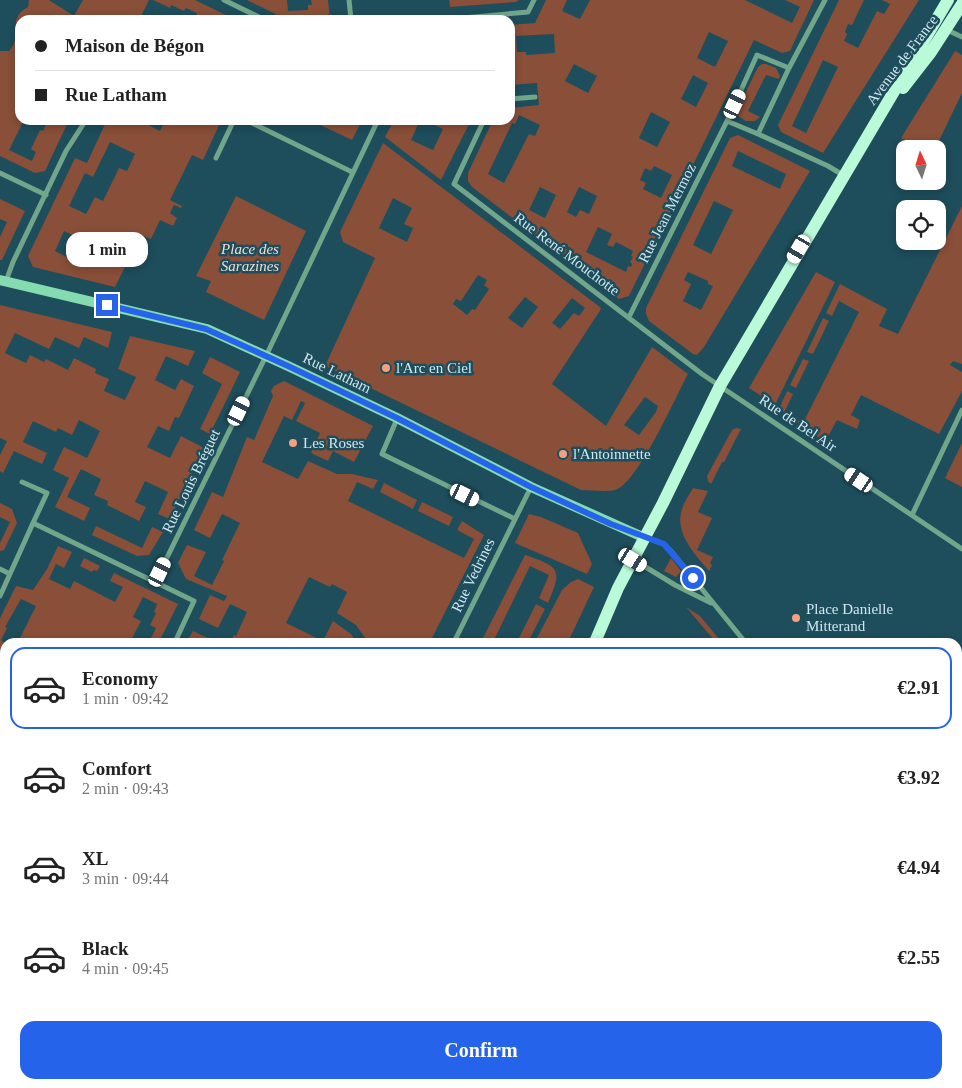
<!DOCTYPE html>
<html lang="en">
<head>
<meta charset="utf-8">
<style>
  body { margin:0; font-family:"Times New Roman",serif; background:#f6f6f6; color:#222; height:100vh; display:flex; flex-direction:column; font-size:19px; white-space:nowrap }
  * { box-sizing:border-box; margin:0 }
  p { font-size:16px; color:#767676 }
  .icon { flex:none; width:28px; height:28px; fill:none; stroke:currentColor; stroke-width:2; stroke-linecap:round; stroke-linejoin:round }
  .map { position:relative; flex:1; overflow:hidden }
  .details { position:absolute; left:0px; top:638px; width:962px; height:451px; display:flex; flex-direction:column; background:#fff; border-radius:15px 15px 0 0; box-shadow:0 2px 8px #0003 }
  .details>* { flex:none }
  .top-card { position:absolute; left:15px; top:15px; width:500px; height:110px; border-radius:15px; box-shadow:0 2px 8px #0003; display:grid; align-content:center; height:110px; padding:0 20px; background:#fff }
  .needle { width:32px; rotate:356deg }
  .tools { position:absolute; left:896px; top:140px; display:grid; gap:10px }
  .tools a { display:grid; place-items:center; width:50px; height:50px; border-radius:10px; background:#fff; box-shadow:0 2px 8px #0003; font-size:25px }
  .end { position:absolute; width:22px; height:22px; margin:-11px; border:6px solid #2563eb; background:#fff; box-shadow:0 0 0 2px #fff }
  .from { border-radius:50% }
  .bubble { position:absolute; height:35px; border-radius:15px; background:#fff; box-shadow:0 2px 8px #0003; font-size:16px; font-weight:700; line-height:35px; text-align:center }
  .car { position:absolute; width:15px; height:30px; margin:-15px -8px; border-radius:6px; box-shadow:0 0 4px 1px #0007; background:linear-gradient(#fff 24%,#345 0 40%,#fff 0 76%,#345 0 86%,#fff 0) }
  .top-card b { display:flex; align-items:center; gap:18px; height:48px; font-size:19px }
  .top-card b+b { border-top:1px solid #e0e0e0 }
  .top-card i { width:12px; height:12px; background:#222 }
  ul { padding:9px 0 0; list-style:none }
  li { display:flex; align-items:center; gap:15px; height:82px; margin:0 10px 8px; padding:0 10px; border:2px solid transparent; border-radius:15px }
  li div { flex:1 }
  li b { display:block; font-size:19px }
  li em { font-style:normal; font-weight:700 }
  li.on { border-color:#2563eb }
  li>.icon { width:45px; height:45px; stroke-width:1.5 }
  .action { display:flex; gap:10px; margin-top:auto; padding:10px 20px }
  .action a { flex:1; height:58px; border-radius:15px; background:#2563eb; color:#fff; font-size:20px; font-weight:700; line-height:58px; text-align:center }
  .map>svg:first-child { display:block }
  .green { fill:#894f38; fill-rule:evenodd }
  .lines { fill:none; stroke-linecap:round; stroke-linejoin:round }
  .street { stroke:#71a68b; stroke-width:5 }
  .secondary { stroke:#84dbb0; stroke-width:10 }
  .primary { stroke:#bafad8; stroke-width:12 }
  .route { stroke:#2563eb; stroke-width:6 }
  .poi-dot { fill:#f2a080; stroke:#1e4d5c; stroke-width:2 }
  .labels { text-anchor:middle; stroke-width:5; stroke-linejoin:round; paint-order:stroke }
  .street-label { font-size:15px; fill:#cfe7ef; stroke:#1e4d5c }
  .park-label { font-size:15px; font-style:italic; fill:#f1dcd4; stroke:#1e4d5c }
  .poi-label { font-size:15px; fill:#cfe7ef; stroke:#1e4d5c; text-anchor:start }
</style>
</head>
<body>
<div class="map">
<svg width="962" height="1088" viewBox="0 0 962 1088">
  <rect width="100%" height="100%" fill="#1e4d5c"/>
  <path class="green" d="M29 0H49L74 16 83 0H149L140 18 144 20H20V120H26L25 123 23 122 9 150 32 161 36 152 31 149 40 130 43 131 48 120 56 123 57 120H69L45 171 35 173 0 156V51H9C24 36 5 19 28 7Z
    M153 0H195L236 20H203L196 17 197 13 186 8 184 11 171 5 170 8Z
    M247 0H287L288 11 308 10V5H312L311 0H328L330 20H288Z
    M449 0H519L516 2 450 7Z
    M546 0H567L562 11 580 19 590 0H745L792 23 800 7 785 0H814L790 51 782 53 754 40 629 296 619 299 472 187 468 181V173L493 120H510V108L539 105 537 83 510 85V25L535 23ZM709 32 728 41 715 67 697 58ZM554 34 555 53 526 55V52H517L516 36ZM574 64 597 76 588 93 565 81ZM693 75 708 83 696 107 681 99ZM651 112 670 122 657 147 639 138ZM519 115 540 125 535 136 529 134 504 183 488 174 512 123 515 124ZM654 166 672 175 661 198 643 189 646 183 640 180 645 168 651 171ZM540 187 556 195 545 218 529 210ZM579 187 597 196 589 214 580 210 576 217 567 212ZM598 227 612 234 607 245 613 247 616 242 633 251 631 256 633 257 630 262 632 264 631 267 628 266 626 272 586 252Z
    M839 0H864L852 25 848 24 845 32 847 34 844 41 858 48 877 11 884 14 890 4 882 0H919L823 153 781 132 778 125ZM823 60 838 67 806 133 792 126Z
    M955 51 962 55V93L935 149H925L901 138Z
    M762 64H766L776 68 780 76 779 79 766 75 748 111 760 117 755 121H746L738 116 737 110 758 67Z
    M107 120H138L160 131 165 121 163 120H185L194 124 197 120H204L213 125 216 120H220V123L203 160 192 155 170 200 182 206 181 208 174 205 170 213 177 218 173 226 160 220 151 239 141 235 115 287 33 267 28 256 75 158 87 163ZM110 142 135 154 127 171 119 168 103 201 95 197 86 214 69 206 85 173 93 177ZM64 231 93 245 95 242 106 247 99 261 92 258 89 262 73 254 71 259 55 251Z
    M310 120H362L352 140Z
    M394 120H420L411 140 433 150 443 129 424 120H471L441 180 385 137Z
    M738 135 810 171 704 347 697 355 693 354 649 321 646 314V308L730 138ZM738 151 786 174 780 189 732 166ZM714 201 733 210 711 254 693 245ZM688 272 708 281V284L713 286 701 310 683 301 691 284 684 280Z
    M383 143 600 307 601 309 552 384 606 426 652 347 688 374C676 396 637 485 615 490 605 492 591 490 581 490L325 366 375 258 343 242 340 232ZM393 198 412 208 404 224 413 228 407 242 379 228ZM478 275 487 280 484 285 489 289 475 310 472 309 467 315 453 304 456 299 461 301ZM525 297 538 307 522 328 508 318ZM572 298 585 308 579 316 574 313 560 329 552 323ZM645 397 658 406 656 412 639 435 624 425Z
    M236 196 306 231 264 320 206 292 211 281 196 276Z
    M0 199 25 211 2 260H0V237L7 222 0 219Z
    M962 206V364L953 361 950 365 962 372V391L939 434 861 395 851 415 860 420 857 429 837 420 825 442 784 413 779 409 787 391 793 394 784 413 803 423 859 312 839 301 832 316 826 313 840 284 887 309 879 326 898 334Z
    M816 272 835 282 775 405 749 388Z
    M0 305 112 332 108 348 84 337 79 348 55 337 49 349 15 333 5 353 26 363 30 355 44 362 46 359 68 370 74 358 96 369 95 373 109 379 104 391 125 400 136 377 118 369 130 336 195 351 188 366 166 356 155 380 175 390 181 379 194 386 179 418 175 417 169 431 158 426 147 447 170 458 181 436 204 448 170 519 158 514 168 492 145 481 135 502 146 507 139 521 107 505 108 501 94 495 101 479 81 469 67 497 90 508 84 521 55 507 69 478 53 470 64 447 87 458 100 431 79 420 72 435 58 428 56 432 33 421 23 442 47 453 42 464 14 451 3 473 0 471V455L7 441 0 438Z
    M823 318 829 321 813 354 807 352Z
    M210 357 240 372 210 434 200 429 222 384 202 373Z
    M803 359 809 361 796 388 790 385Z
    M284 381 373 426 354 462 333 451 328 461 311 453 320 433 296 421 305 403 301 401 292 420 284 416 262 462 298 479 308 461 337 474H352L378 480 373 489 357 482 348 501 464 558 474 539 457 530 462 521 484 535 430 642H368L356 625 337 613 347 592 332 584 330 587 309 577 286 623 323 641 333 621 351 634 356 642H230L234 635 236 636 247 612 230 604 218 628 199 619 210 595 224 601 227 596 186 579 178 563 187 545 206 552 194 576 212 585 224 561 222 560 240 523 222 514 210 538 194 530 212 492 223 497 247 437 254 440 273 396 271 391 274 386Z
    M736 428 741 429 724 462H722L711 484 708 481 707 476 732 430Z
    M962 443V487L945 478Z
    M384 483 417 500 413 509 380 492Z
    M693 488 708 491 698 512 712 518 697 550 713 557 710 563 712 565 709 571C695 554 674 534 682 509 684 502 689 495 693 488Z
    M422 502 453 517 449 526 418 511Z
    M0 503 12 509 17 523 4 550 0 551V543L10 522 0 517Z
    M529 514 541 517 578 533 592 564 587 574 515 543Z
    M96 526 142 548 152 527 163 532 149 555 137 556 92 535Z
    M58 546 72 552 64 568 56 564 49 579 70 589 74 581 115 602 123 587 110 581 114 573 178 604 159 642H152L150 640 156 628 150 625 156 613 154 612 157 604 143 597 133 617 141 621 130 642H18L36 606 21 599 5 627 7 628 1 640 5 643V647L1 656 3 658 0 664V619L1 616 16 586 33 590 47 569Z
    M525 555C561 567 562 570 548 603L539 598 549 575 530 566 493 642H481Z
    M84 558 100 566 97 571 94 570 92 572 80 566Z
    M671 558 681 571 676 577 664 571Z
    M578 579 594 587 568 642H535L562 590 571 582Z
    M536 604 545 609 528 642H517Z
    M686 607 700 616 719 639 714 640Z
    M193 631 210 639 211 642H187Z
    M0 665 5 668V700L0 698Z
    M0 761 5 764V969L0 966Z
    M5 1050V1079L3 1081 0 1080V1060Z
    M9 1084H49L56 1088H5Z
    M78 1084H119L128 1088H87Z
    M324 1084H401L400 1088H333Z
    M591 1084H616L614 1088H589Z"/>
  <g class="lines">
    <path class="street" d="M224 0 265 20
      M349 0 351 20
      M441 20 528 12 534 0
      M947 30 962 37
      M510 99 535 97
      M246 120 352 172
      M484 120 454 184 702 374 962 549
      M727 121 757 55 789 68
      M758 134 828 166 843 175
      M216 158 234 120
      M0 173 46 195
      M6 281 13 262 66 151 86 120
      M629 317 727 121 758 134 789 68 825 0
      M397 419 382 454 515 519
      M22 482 47 493 33 523
      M912 515 962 410
      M646 538 664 544 671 551 745 642
      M634 560 675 585 711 603
      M0 569 10 574
      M0 596 33 523 155 582
      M175 642 194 601 155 582 266 356 378 120
      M454 642 531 487
      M0 715 5 717
      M958 843 962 849
      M958 874 962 869
      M958 896 962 901
      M0 1014 5 1017
      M138 1084 147 1088
      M223 1084 232 1088
      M906 1084 915 1088
      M275 1088 277 1084"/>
    <path class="secondary" d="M0 280 207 329 288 366 397 418 531 487 645 538"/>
    <path class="primary" d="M903 88 931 52 962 4
      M595 642 618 588 663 503 720 386 948 0
      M426 1088 428 1084"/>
  </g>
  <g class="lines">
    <path class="route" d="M107 305 206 329 288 366 397 418 531 487 611 524 664 544 693 578"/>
  </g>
  <g class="poi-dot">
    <circle cx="386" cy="368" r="5"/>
    <circle cx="293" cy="443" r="5"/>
    <circle cx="563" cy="454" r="5"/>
    <circle cx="796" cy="618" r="5"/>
  </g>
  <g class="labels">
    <g class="street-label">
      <text transform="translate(902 60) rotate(-53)" y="5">Avenue de France</text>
      <text transform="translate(667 213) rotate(-63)" y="5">Rue Jean Mermoz</text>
      <text transform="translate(567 254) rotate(37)" y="5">Rue René Mouchotte</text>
      <text transform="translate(337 373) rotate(26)" y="5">Rue Latham</text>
      <text transform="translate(798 423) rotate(34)" y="5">Rue de Bel Air</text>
      <text transform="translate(191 481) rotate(-64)" y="5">Rue Louis Bréguet</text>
      <text transform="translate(473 575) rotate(-64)" y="5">Rue Vedrines</text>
    </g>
    <g class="park-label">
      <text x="250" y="254">Place des<tspan x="250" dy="17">Sarazines</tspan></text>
    </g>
    <g class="poi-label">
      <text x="396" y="373">l'Arc en Ciel</text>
      <text x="303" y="448">Les Roses</text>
      <text x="573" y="459">l'Antoinnette</text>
      <text x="806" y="614">Place Danielle<tspan x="806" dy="17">Mitterand</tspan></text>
    </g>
  </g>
</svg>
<div class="tools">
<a><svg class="needle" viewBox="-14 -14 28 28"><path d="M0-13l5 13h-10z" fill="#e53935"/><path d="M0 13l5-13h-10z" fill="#767676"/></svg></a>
<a><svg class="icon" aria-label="locate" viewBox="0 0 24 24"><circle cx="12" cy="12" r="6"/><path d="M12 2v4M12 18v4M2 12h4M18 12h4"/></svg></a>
</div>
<i class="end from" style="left:693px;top:578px"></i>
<i class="end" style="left:107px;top:305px"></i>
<div class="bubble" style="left:66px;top:232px;width:82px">1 min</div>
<i class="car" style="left:735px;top:104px;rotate:25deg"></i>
<i class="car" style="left:799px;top:249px;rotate:210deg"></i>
<i class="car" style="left:239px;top:411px;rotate:26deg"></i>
<i class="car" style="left:859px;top:480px;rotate:304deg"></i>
<i class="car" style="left:465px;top:495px;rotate:116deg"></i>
<i class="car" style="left:633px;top:560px;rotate:121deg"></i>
<i class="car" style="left:160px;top:572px;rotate:26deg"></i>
<div class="top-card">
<b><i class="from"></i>Maison de Bégon</b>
<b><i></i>Rue Latham</b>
</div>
<section class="details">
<ul>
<li class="on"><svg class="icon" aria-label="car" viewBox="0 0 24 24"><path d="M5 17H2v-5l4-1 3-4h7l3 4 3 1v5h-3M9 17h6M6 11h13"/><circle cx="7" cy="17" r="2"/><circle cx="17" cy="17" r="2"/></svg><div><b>Economy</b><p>1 min · 09:42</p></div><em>€2.91</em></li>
<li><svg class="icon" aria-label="car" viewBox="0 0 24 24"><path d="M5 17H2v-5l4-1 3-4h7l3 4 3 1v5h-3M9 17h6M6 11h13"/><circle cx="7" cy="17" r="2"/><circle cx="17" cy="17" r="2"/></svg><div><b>Comfort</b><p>2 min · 09:43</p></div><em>€3.92</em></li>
<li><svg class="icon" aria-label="car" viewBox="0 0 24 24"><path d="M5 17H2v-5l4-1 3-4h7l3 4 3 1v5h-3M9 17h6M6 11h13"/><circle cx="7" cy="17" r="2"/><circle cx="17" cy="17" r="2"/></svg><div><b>XL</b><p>3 min · 09:44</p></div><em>€4.94</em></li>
<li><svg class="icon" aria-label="car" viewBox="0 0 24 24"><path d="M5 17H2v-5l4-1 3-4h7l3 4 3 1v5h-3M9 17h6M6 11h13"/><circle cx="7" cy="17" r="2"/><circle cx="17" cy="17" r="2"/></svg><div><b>Black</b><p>4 min · 09:45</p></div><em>€2.55</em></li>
</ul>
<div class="action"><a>Confirm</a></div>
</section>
</div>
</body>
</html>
